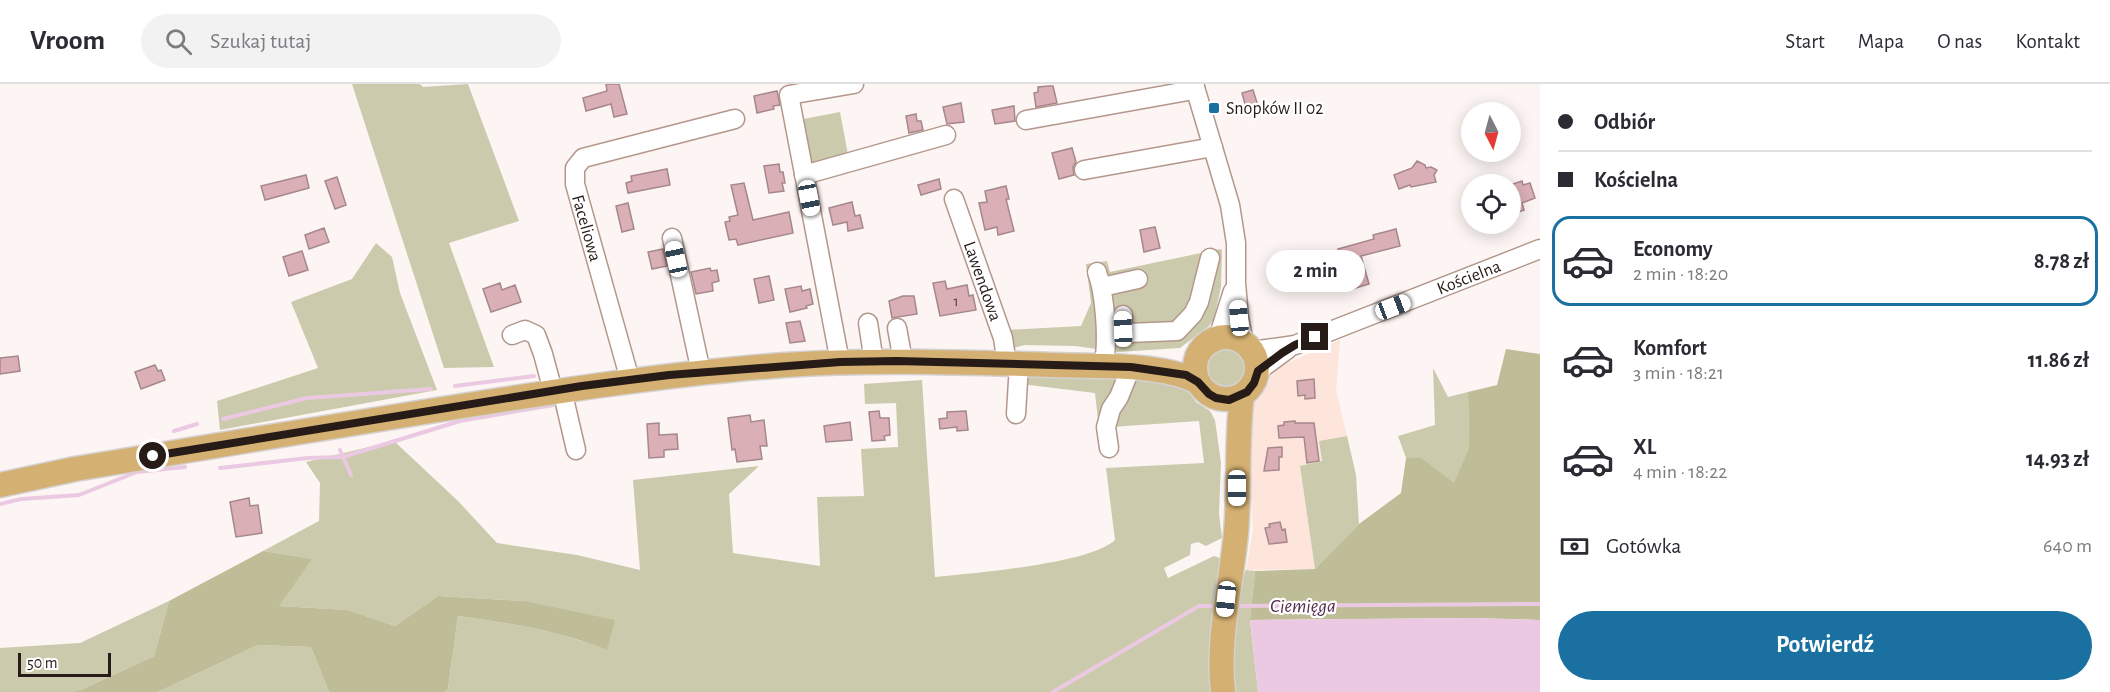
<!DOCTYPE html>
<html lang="pl">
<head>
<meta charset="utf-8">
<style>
  body { margin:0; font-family:"Alegreya Sans",sans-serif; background:#f2f2f3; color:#2b2b33; height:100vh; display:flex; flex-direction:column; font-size:22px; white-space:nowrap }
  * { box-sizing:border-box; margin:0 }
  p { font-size:20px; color:#7c7c81 }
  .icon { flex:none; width:33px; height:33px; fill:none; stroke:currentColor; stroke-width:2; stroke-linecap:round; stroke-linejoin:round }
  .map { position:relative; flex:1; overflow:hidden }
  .drawer { display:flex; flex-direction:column; background:#fff; width:570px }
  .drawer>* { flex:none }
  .guide { display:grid; align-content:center; height:132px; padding:0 18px; background:#fff }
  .needle { width:39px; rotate:174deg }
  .tools { position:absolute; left:1461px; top:18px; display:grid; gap:12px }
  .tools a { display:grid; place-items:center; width:60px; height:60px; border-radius:50%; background:#fff; box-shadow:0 3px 15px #0003; font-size:30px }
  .scale { position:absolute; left:18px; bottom:15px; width:93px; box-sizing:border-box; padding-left:6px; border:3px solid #261b17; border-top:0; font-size:16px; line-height:21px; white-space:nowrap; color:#261b17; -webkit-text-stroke:4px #fff; paint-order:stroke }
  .end { position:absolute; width:27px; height:27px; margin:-14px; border:8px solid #261b17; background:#fff; box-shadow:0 0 0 3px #fff }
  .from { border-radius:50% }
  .bubble { position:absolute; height:42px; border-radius:21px; background:#fff; box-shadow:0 3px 15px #0003; font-size:20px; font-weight:700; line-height:42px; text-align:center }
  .car { position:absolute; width:18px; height:36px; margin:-18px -9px; border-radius:8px; box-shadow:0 0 4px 2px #0007; background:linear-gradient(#fff 24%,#345 0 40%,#fff 0 76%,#345 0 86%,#fff 0) }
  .guide b { display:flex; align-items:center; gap:21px; height:57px; font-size:22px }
  .guide b+b { border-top:2px solid #e1e1e2 }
  .guide i { width:15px; height:15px; background:#2b2b33 }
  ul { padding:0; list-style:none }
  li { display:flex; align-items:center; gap:18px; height:90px; margin:0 12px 9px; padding:0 6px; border:3px solid transparent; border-radius:18px }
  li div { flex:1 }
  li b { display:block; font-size:22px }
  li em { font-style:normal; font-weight:700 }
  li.active { border-color:#1a71a1 }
  li>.icon { width:54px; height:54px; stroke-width:1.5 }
  .pay { display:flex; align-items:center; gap:15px; height:66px; padding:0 18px; font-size:22px }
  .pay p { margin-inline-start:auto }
  .primary-button { display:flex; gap:12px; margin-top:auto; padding:12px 18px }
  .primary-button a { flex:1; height:69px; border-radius:36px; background:#1a71a1; color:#fff; font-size:24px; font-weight:700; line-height:69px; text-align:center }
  header { display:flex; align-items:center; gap:36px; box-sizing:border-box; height:84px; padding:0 30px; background:#fff; border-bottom:2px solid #e1e1e2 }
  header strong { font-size:28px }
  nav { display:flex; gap:33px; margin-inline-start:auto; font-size:21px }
  .search { width:420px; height:54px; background:#f2f2f3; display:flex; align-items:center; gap:15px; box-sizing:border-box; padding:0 21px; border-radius:33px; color:#7c7c81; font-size:22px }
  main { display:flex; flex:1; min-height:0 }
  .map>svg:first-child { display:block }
  .built { fill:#fde5dc }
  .green { fill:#cbcaac }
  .forest { fill:#bebd98 }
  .water { fill:#ebc9e2 }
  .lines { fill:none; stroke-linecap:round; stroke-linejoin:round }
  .stream { stroke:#ebc9e2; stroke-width:4 }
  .building { fill:#dab0b6; stroke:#a6878b; stroke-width:1.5 }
  .minor-casing { stroke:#b4978c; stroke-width:21 }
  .major-casing { stroke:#d4d1d1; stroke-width:27 }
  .minor { stroke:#fff; stroke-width:18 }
  .major { stroke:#d4b072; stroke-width:24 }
  .route { stroke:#261b17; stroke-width:8 }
  .poi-dot { fill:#1a71a1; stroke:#fff; stroke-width:2 }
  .labels { text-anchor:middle; stroke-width:4.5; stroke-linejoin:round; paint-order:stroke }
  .number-label { font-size:15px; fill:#53403f }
  .poi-label { font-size:18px; fill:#261b17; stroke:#fff; text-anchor:start }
  .street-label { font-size:18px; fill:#261b17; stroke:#fff }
  .water-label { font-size:20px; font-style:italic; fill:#562b4d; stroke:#fff }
</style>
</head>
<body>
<header>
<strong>Vroom</strong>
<div class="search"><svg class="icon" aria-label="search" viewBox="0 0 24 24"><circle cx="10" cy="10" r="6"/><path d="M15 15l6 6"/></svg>Szukaj tutaj</div>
<nav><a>Start</a><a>Mapa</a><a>O nas</a><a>Kontakt</a></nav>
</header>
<main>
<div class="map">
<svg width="1540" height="608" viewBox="0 0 1540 608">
  <rect width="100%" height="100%" fill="#fcf5f3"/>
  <path class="built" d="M1340 256 1336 306 1347 352 1319 357 1322 378 1300 382 1315 485 1246 486 1253 445 1246 341 1254 319 1268 293 1281 282Z"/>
  <path class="green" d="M352 0H420L423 3 468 0 519 137 449 159 494 283 444 284Z
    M840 28 849 76 807 86 798 36Z
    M376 159 392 173 400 209 437 306 220 346 217 317 318 284 291 218 352 195Z
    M1220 165 1222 166 1221 203 1214 235 1209 242 1180 264 1118 268 1075 262 1025 261 1013 264 1006 246 1081 242 1091 219 1086 180 1107 177 1110 188Z
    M1206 286a20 20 0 1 1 40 0a20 20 0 1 1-40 0Z
    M1433 284 1448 313 1468 308 1469 363 1454 400 1422 374H1406L1398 352 1435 341Z
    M1022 289 1116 293 1120 299 1099 345 1095 309 1021 300Z
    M1136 289 1187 305 1196 318 1210 327 1215 336 1221 379 1219 430 1222 454 1206 462 1198 458 1191 460 1190 471 1164 484 1168 494 1214 472 1222 475 1234 512 1246 486 1255 487 1250 536 1258 608H445L448 605 458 532C509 539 559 547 607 566L524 517 438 512 395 542 348 526 278 522 311 475 263 467 319 437 320 399 306 378 394 357 458 417 497 459 577 471 640 486 633 396 759 382 729 410 733 469 820 482 817 413 864 412 861 365 898 363 896 319 865 320 864 300 922 296 935 493C973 489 1090 480 1115 456L1106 384 1204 379 1199 337 1111 343Z
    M1347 352 1356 391 1359 440 1315 485 1300 382 1322 377 1319 357Z
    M169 517 154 572 83 605 71 608H0V564L80 559Z
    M258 561 311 563 329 608H158Z"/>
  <path class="forest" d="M1506 265 1540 270V536L1472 534 1250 536 1255 487 1315 485 1359 440 1401 409 1406 374H1422L1454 399 1469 363 1468 308 1497 301Z
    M263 467 312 475 279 522 348 526 395 542 438 512 524 517 615 536 607 566C560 547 509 539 458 532L448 605 445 608H329L311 563 258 561 158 608H71L83 605 154 572 169 517Z"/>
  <path class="water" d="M1472 534 1540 536V608H1258L1250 536Z"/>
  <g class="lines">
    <path class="stream" d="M455 302 534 292
      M223 335 307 314 431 305
      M174 347 197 340
      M340 366 351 391
      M220 384 308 374 343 373 460 337 553 321
      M0 420 21 415 79 411 137 388 185 383
      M1235 522 1540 520
      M1053 608 1199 522H1218"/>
  </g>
  <path class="building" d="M606 0H619L627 30 614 33 611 20 586 27 583 14 607 7Z
    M1049 2H1053L1057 19 1036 23 1034 9 1038 8V3Z
    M1253 6 1260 28 1248 31 1242 9Z
    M777 7 780 21 773 22 774 25 757 29 754 12Z
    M961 19 964 38 947 40 943 23Z
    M1014 22 1015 37 995 40 992 26Z
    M916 30 917 37H921L923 46 909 49 906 32Z
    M1072 64 1076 78 1073 83 1074 91 1059 95 1052 69Z
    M1417 77 1425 81 1426 84 1431 83 1437 86 1434 91 1436 98 1411 103 1410 101 1399 105 1394 91 1412 84Z
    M779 80 780 88H783L785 99H782L784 107 769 109 764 82Z
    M667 85 670 101 628 109 626 99 632 97 631 92Z
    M306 91 309 104 265 116 261 102Z
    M337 93 346 121 335 125 325 97Z
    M939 95 941 105 921 111 918 101Z
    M1522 97 1523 101 1530 99 1535 114 1522 119 1524 126 1510 131V101Z
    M744 99 753 136 789 128 793 149 738 161 736 155 729 156 725 138 730 137 729 133 738 131 731 101Z
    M1006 102 1009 115H1006L1014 147 998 151 997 143 985 146 979 119 987 118 985 107Z
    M852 118 855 132 860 131 863 144 848 147 847 138 833 141 829 124Z
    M628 119 634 145 622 148 616 122Z
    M1155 143 1160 164 1144 168 1140 146Z
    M324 144 329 158 309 165 305 151Z
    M1396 145 1400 162 1361 172 1369 200 1349 206 1338 165 1374 155 1373 151Z
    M663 165 667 182 652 185 648 168Z
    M302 167 308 186 289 192 283 173Z
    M1302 177 1309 198 1293 204 1286 183Z
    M710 184 711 187 717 186 719 197 712 199 713 207 696 210 691 188Z
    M769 192 774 216 759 219 754 195Z
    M945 197 947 205 967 201 969 212 973 211 976 226 940 232 933 199Z
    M500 199 502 206 515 201 521 218 491 228 483 205Z
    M801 202 802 207 810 205 813 220 806 222 807 224 790 228 785 205Z
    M903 212H914L917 230 892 234 889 217Z
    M800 237 805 257 790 259 786 239Z
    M18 272 20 287 0 290V274Z
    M155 281 158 287 161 286 165 296 141 305 135 288Z
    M1314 295 1315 314 1305 315V311L1298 312 1297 297Z
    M879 327 880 334H889L890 351 884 352 885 356 872 357 869 328Z
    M966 327 968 346 957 347V343L940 345 939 335 947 334V328Z
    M750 331 751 338 764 336 767 362H760L762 375 737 378 735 365 732 366 728 334Z
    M1295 337V339H1314L1319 377 1307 379 1304 353 1279 354 1278 342 1284 341V338Z
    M850 338 852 356 826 358 824 342Z
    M659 339V351L677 350 678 365 664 366V373L649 374 647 340Z
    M1282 363V373H1279V386L1264 387 1268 364Z
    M249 414 250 422 258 421 262 449 236 453 230 418Z
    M1280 438 1282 446 1285 445 1287 458 1269 460 1265 444 1270 443 1269 440Z"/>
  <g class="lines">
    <g class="minor-casing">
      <g id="minor">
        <path d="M1194 0 1230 121 1236 159V199L1239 234 1244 258"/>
        <path d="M1026 36 1188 7 1195 3"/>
        <path d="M1084 86 1213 63"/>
        <path d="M804 91 946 51"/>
        <path id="s1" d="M954 115 1003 254 1007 280"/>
        <path d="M672 154 701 288"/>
        <path d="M1097 188C1105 210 1109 260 1103 282"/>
        <path d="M1102 203 1138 195"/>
        <path d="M1123 231V245L1128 249 1177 247 1193 230 1199 218 1210 174"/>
        <path d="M868 239 874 278"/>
        <path d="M897 244 903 277"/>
        <path d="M512 251 525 246 536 251 543 270 553 307"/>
        <path d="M1218 254 1233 207"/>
        <path id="s2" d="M1252 267 1295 261 1540 165"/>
        <path d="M840 278 789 11 854 0"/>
        <path d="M1258 287 1288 265"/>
        <path d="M630 296 575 100V84L583 74 735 35"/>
        <path d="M562 306 576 366"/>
        <path d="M1016 330 1019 280"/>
        <path d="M1109 364 1106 343 1111 325 1119 313 1131 283"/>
      </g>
    </g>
    <g class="major-casing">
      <path id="major" d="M1195 284a31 31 0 1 1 62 0a31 31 0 1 1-62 0Z
        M0 401 75 385C191 366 308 346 424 328 544 309 664 290 785 281 891 274 997 280 1103 282 1132 283 1172 284 1198 298
        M1223 608C1217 554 1231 502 1236 449 1240 403 1236 357 1242 311"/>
    </g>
    <use href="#minor" class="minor"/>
    <use href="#major" class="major"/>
  </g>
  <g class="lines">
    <path class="route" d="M153 372 582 302 669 291 840 278 897 277 1131 283 1186 291 1198 298 1209 310 1216 314 1229 316 1247 308 1254 299 1258 287 1282 269 1295 261 1315 253"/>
  </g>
  <rect class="poi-dot" x="1208" y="18" width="12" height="12" rx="3"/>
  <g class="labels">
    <g class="number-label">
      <text x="956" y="222">1</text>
    </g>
    <g class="poi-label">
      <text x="1226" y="30">Snopków II 02</text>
    </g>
    <g class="street-label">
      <text transform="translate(587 144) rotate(74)" y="6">Faceliowa</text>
      <text dy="6" stroke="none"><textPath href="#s2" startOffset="230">Kościelna</textPath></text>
      <text dy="6" stroke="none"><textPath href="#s1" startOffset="87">Lawendowa</textPath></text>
    </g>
    <g class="water-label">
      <text x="1303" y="528">Ciemięga</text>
    </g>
  </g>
</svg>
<div class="tools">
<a><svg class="needle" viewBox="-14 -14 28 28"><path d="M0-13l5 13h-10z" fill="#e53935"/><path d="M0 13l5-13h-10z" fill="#7c7c81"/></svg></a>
<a><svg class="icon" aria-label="locate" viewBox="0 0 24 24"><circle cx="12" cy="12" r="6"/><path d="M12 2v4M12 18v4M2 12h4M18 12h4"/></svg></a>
</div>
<div class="scale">50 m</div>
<i class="end from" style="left:153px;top:372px"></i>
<i class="end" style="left:1315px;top:253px"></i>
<div class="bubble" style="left:1266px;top:166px;width:99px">2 min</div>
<i class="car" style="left:809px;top:114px;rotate:169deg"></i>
<i class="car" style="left:676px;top:175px;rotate:348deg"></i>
<i class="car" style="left:1393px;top:223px;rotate:69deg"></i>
<i class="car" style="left:1239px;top:234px;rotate:355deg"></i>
<i class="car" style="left:1123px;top:245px;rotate:358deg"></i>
<i class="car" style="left:1237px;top:404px;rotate:180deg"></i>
<i class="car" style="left:1226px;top:515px;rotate:186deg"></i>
</div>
<section class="drawer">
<div class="guide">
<b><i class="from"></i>Odbiór</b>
<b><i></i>Kościelna</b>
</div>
<ul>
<li class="active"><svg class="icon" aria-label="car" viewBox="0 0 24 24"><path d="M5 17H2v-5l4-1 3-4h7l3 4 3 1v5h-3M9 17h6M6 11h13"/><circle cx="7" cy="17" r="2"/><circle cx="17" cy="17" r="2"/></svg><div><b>Economy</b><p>2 min · 18:20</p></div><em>8.78 zł</em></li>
<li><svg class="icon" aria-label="car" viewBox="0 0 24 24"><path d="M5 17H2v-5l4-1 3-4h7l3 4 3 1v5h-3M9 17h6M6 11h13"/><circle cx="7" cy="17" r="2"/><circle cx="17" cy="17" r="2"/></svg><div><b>Komfort</b><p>3 min · 18:21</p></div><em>11.86 zł</em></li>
<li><svg class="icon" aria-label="car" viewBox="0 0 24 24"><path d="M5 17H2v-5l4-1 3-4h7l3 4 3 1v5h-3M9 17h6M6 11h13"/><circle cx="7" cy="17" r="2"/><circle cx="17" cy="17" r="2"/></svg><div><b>XL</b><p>4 min · 18:22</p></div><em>14.93 zł</em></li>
</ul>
<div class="pay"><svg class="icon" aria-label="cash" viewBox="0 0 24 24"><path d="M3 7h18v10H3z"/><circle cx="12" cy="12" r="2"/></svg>Gotówka<p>640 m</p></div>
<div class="primary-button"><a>Potwierdź</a></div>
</section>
</main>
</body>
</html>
